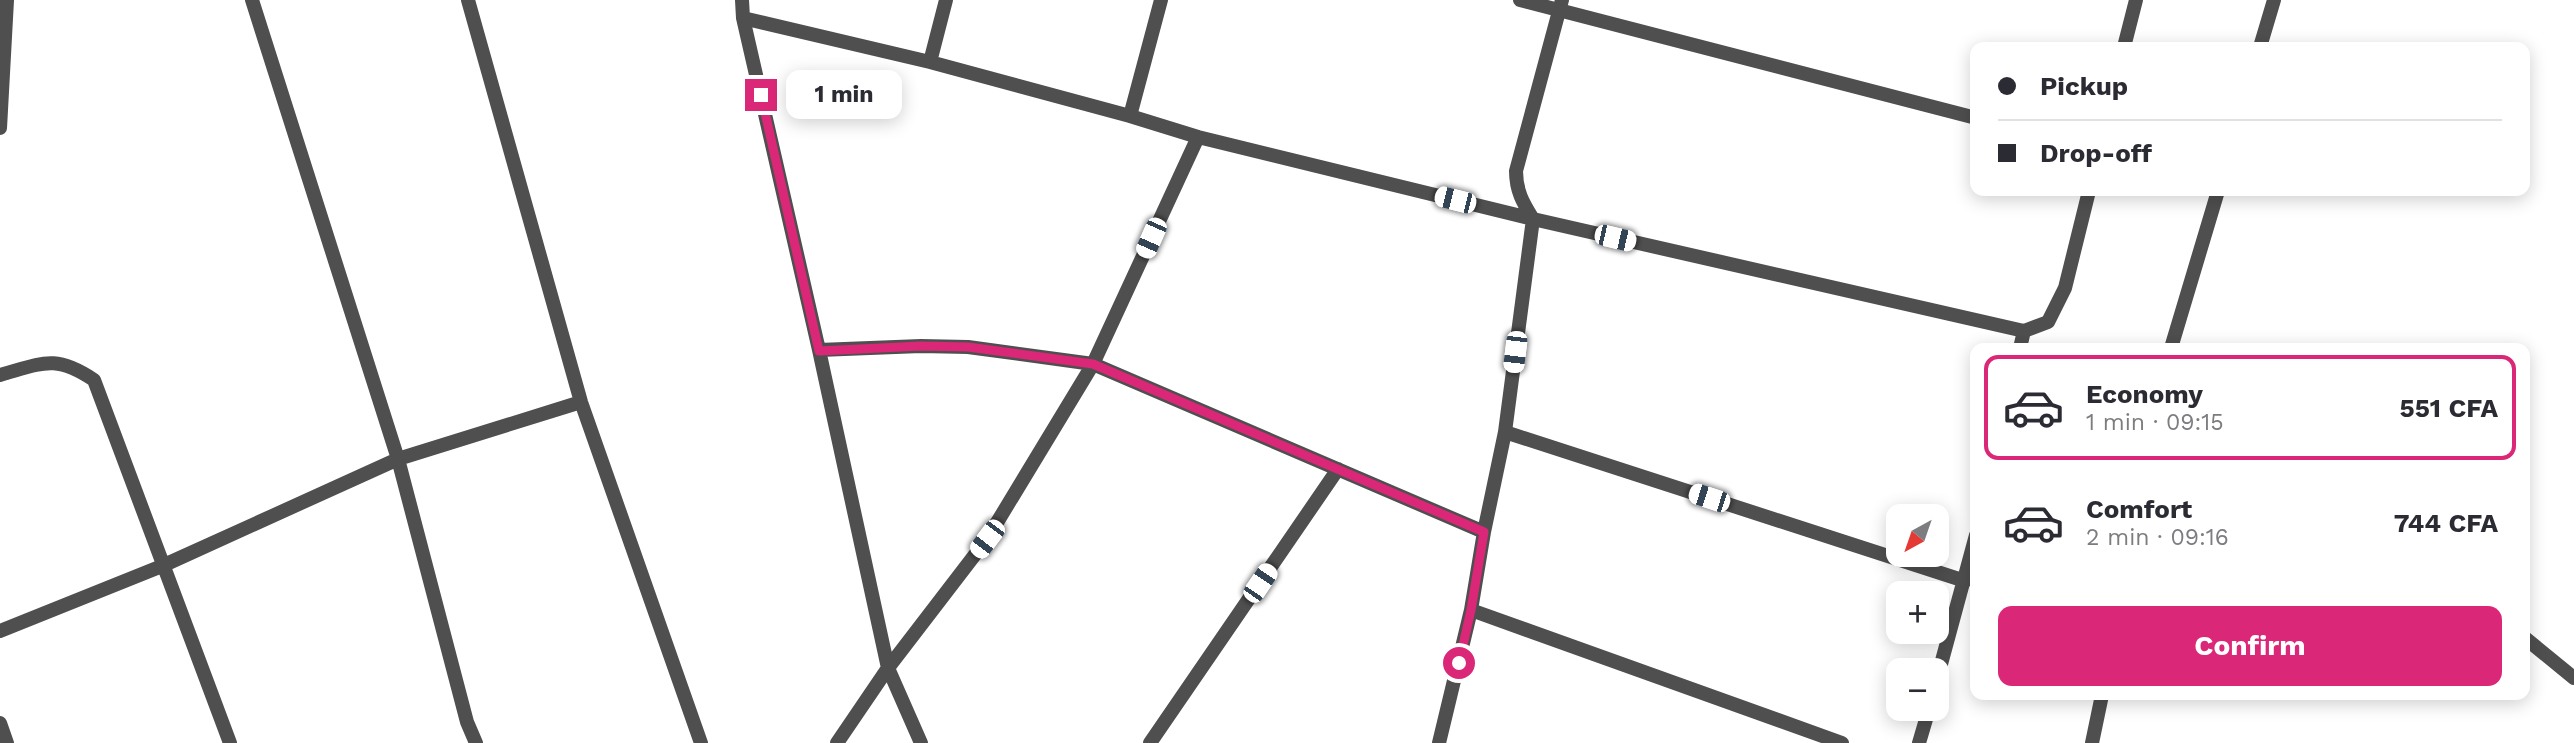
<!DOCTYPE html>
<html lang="en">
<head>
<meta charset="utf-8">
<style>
  body { margin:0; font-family:"Work Sans",sans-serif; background:#f7f7f7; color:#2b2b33; height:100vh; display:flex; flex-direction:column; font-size:26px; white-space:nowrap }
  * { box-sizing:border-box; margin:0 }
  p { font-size:23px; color:#7c7c81 }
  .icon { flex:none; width:38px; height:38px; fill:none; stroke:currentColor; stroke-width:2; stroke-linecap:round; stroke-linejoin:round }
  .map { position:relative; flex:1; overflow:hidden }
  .side { position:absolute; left:1970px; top:343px; width:560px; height:357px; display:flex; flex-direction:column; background:#fff; border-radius:14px; box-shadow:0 4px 18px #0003 }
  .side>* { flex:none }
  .banner { position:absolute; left:1970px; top:42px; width:560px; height:154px; border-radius:14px; box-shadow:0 4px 18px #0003; display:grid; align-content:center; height:154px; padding:0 28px; background:#fff }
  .needle { width:46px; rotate:220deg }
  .fabs { position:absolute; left:1886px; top:504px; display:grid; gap:14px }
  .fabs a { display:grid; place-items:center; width:63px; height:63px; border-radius:14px; background:#fff; box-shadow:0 4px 18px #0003; font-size:35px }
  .end { position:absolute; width:32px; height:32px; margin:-16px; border:9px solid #db2777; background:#fff; box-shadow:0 0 0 4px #fff }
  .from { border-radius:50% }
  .bubble { position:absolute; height:49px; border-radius:14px; background:#fff; box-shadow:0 4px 18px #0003; font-size:23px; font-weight:700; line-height:49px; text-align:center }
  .car { position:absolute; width:21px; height:42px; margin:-21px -10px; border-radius:9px; box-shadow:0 0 5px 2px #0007; background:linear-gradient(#fff 24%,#345 0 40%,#fff 0 76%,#345 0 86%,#fff 0) }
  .banner b { display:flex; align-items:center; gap:24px; height:66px; font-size:26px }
  .banner b+b { border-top:2px solid #e1e1e2 }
  .banner i { width:18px; height:18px; background:#2b2b33 }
  ul { padding:12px 0 0; list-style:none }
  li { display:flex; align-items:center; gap:21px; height:105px; margin:0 14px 10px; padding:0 14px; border:4px solid transparent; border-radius:14px }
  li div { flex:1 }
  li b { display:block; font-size:26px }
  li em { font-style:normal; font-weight:700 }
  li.on { border-color:#db2777 }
  li>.icon { width:63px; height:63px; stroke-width:1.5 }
  .button { display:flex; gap:14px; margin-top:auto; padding:14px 28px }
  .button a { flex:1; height:80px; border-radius:14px; background:#db2777; color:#fff; font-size:28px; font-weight:700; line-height:80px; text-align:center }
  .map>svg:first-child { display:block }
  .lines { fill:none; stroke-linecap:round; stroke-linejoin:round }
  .service { stroke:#4f4f4f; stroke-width:14 }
  .minor { stroke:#4f4f4f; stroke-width:14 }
  .tertiary { stroke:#4f4f4f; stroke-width:14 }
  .route { stroke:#db2777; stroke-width:9 }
</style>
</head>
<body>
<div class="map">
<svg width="2574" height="743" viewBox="0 0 2574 743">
  <rect width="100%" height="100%" fill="#fff"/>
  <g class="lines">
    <path class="service" d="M2260 47 2274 0
      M2171 348 2218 191
      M2525 638 2574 678
      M2092 743 2102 695"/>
    <path class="minor" d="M252 0 398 459 467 722 476 743
      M468 0 581 402 701 743
      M742 0 743 18 819 350 888 668 921 743
      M1520 0 1976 118
      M743 18 930 62 1130 116 1198 137 1533 219 2024 331
      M2124 47 2136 0
      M930 62 946 0
      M1130 116 1161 0
      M2020 348 2024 331 2048 322 2065 288 2089 191
      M819 350 921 346 968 347 1093 364 1484 532
      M0 375C43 363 55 354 94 380L230 743
      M1505 432 1965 581
      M1471 610 1842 743
      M0 631 162 566 398 459 581 402
      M1937 679 1976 535
      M0 723 7 743
      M837 743 888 668 987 539 1093 364 1198 137
      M1150 743 1338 469
      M1439 743 1471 610 1484 532 1505 432 1533 219C1523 203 1516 191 1516 171L1562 0
      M1919 743 1929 709"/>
    <path class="tertiary" d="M0 128 7 0"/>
  </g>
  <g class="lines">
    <path class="route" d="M761 95 819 351 921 346 968 347 1093 364 1484 532 1471 610 1459 663"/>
  </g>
</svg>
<div class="fabs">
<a><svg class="needle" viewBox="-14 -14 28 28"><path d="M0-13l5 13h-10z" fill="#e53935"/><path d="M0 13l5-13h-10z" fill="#7c7c81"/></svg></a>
<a>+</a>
<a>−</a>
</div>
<i class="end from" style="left:1459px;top:663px"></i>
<i class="end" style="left:761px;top:95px"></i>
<div class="bubble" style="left:786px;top:70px;width:116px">1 min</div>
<i class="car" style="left:1455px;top:200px;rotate:284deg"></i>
<i class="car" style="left:1151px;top:238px;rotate:204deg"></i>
<i class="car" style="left:1615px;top:238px;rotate:103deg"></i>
<i class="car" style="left:1515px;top:352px;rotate:187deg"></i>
<i class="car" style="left:1709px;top:498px;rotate:288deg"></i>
<i class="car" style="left:987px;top:539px;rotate:217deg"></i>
<i class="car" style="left:1260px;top:583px;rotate:34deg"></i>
<div class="banner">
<b><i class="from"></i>Pickup</b>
<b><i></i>Drop-off</b>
</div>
<section class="side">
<ul>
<li class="on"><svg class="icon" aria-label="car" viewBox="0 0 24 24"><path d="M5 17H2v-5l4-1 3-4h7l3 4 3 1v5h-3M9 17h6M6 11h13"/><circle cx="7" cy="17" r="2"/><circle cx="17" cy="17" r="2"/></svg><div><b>Economy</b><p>1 min · 09:15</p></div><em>551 CFA</em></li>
<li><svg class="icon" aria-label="car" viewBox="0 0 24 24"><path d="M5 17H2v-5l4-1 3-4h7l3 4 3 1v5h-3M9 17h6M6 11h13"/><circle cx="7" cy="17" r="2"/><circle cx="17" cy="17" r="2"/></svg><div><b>Comfort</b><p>2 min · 09:16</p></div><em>744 CFA</em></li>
</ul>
<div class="button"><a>Confirm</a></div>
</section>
</div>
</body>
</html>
